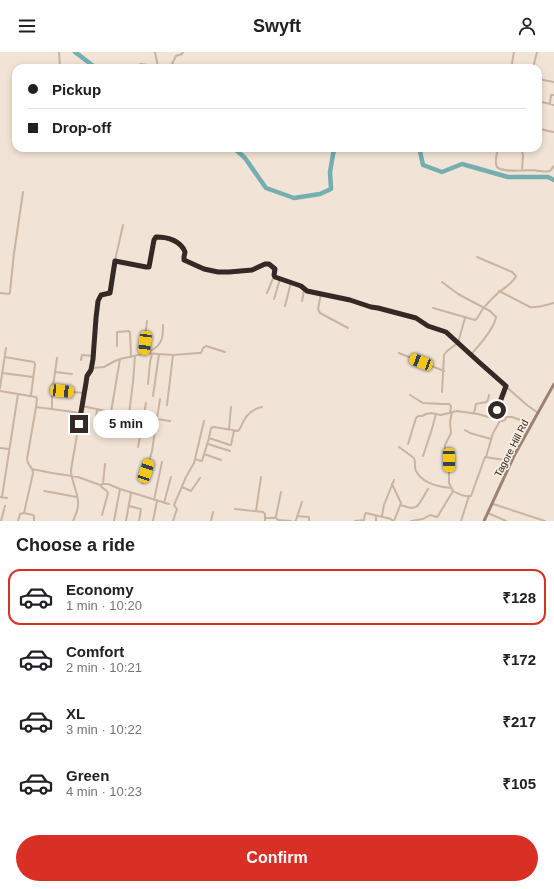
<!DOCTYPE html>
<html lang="en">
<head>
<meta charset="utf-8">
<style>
  body { margin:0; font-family:Arial,sans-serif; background:#f6f6f6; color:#202124; height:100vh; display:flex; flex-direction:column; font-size:15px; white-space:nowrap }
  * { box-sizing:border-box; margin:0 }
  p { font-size:13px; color:#757577 }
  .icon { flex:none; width:22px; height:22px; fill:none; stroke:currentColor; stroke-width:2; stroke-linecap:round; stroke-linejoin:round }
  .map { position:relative; height:469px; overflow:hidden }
  .panel { display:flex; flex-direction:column; background:#fff; flex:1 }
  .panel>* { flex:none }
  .banner { position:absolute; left:12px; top:12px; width:530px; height:88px; border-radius:12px; box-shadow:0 2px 6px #0003; display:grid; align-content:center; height:88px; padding:0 16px; background:#fff }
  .end { position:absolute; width:18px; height:18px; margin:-9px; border:5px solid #342925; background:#fff; box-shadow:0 0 0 2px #fff }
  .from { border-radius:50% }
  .bubble { position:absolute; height:28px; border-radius:14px; background:#fff; box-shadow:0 2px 6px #0003; font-size:13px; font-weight:700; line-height:28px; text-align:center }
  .car { position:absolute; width:12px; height:24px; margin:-12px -6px; border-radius:5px; box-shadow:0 0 3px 1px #0007; background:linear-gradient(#f5c518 24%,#345 0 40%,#f5c518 0 76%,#345 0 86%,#f5c518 0) }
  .banner b { display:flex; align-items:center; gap:14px; height:38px; font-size:15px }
  .banner b+b { border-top:1px solid #e0e0e0 }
  .banner i { width:10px; height:10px; background:#202124 }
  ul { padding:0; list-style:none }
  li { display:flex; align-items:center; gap:12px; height:56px; margin:0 8px 6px; padding:0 8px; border:2px solid transparent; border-radius:12px }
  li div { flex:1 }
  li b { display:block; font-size:15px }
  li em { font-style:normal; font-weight:700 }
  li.active { border-color:#d93025 }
  li>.icon { width:36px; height:36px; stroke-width:1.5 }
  h2 { padding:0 16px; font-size:18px; line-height:48px }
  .primary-button { display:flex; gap:8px; margin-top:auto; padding:8px 16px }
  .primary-button a { flex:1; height:46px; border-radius:24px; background:#d93025; color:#fff; font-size:16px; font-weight:700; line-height:46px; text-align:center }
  header { display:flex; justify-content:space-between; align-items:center; height:52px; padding:0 16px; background:#fff; font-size:18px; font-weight:700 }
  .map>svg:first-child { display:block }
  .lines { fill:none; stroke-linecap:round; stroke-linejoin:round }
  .river { stroke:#74aeaf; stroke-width:4.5 }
  .minor { stroke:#c9b3a2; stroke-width:2 }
  .secondary { stroke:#9d8274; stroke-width:3 }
  .route { stroke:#342925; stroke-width:5 }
  .labels { text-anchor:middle; stroke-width:3.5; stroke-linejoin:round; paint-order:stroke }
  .street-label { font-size:10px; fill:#342925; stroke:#f9eee2 }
</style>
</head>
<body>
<header><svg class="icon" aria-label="menu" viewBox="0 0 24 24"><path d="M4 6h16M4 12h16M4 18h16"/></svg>Swyft<svg class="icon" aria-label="person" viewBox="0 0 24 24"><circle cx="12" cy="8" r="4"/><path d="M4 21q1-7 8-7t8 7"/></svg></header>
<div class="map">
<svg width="554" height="469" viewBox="0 0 554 469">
  <rect width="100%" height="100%" fill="#f1e4d6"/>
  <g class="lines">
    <path class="river" d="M75 0 96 16
      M234 96 245 106 266 136 294 146 320 142 331 137 330 120 334 97 335 96
      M422 96 420 99 423 113 442 120 462 112 508 125H548L554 128"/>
    <path class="minor" d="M59 0 60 15
      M155 0 158 15
      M129 16H132
      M133 16 141 12 170 16 176 4 182 2 183 0
      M513 16 512 11 514 0
      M533 16 537 0
      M538 27 554 30
      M538 49 554 53
      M550 52 551 43H554
      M538 76 548 79 554 80
      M498 96C497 101 494 110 497 115 502 121 526 118 534 118 537 119 547 120 550 119 551 118 552 116 554 114
      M521 96 523 103 522 118
      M115 209 147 216 149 213 154 188 156 185C166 184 181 189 185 200L183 206 185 209 211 219 218 220H229L252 218 265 212H269L275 217 274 223 275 225 301 234 307 239 350 248 371 255 378 256 412 264 420 268 428 274 446 280 479 311 527 353 538 361
      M442 230 458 242 490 259 496 265C495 276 478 294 471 303
      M499 239 530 255C538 256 546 253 554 251
      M0 241 9 242 10 240 14 201 23 140
      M267 241 274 224
      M321 242 318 257 320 261 348 276
      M274 247 280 227
      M302 249 304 238
      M285 254 291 230
      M433 256 475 268C479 266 479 262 482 258 486 253 490 248 495 244 501 237 512 233 516 224L512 220 477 205
      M117 294V280L129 279 130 281 131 305
      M145 301 173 303 199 301H201L203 296 206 294 225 300
      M399 301 444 319
      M143 302 147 269
      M5 305 34 310 35 312 31 343
      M120 307C134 303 157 303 162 286 163 282 163 277 163 273
      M81 308 82 303 93 304
      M91 318C95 298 94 278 97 258 98 253 98 248 101 243L109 242 110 240 112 222 123 173
      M55 320 72 322
      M2 321 33 325
      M148 332 150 310 152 302
      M506 334 496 360 497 364 499 365H512L532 372
      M0 336 6 296
      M0 339 36 345 37 347 36 355
      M63 339 84 341
      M442 340 444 303 447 299 458 291 465 266
      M410 343 423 351 442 352H449L451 354 450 361
      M153 344 159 302
      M167 353 173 303
      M52 357V342L57 306
      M97 357 96 367 103 370 102 381
      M111 360 170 369
      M452 360 450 370 451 381 445 393V398L446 403 449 406V431L453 439C458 442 466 445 471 444L485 405 511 409
      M474 361 476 352 486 350 488 348 489 343
      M129 362 133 330 135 304
      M229 377 231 355
      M465 378 470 381 491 387
      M209 386 230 393H231L234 379
      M208 392 230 399
      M408 392 416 366 418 364H422L426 362 431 361 441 363 457 359 478 362 502 369 505 368 506 365
      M138 395 146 351
      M399 395 414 406C416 411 414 415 416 419 423 432 439 435 451 436
      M0 396 9 397
      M204 402 221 408
      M423 404 431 380 436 362
      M486 405 493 381 500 369
      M195 407 201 409H202L209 386 211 376 214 375 238 379C241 376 241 374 243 370 246 363 254 356 262 355
      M32 417 52 421 78 425 100 433 103 432H108L120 437 169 452
      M143 431 152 399 160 347
      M103 432 105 412
      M392 432 401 451 394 469
      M100 433C102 437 107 437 108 441L102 463
      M182 435 191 439 200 426
      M44 439 77 445
      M0 445 7 446
      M2 445 18 342
      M154 448 162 410
      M164 451 171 425
      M493 452 545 469
      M400 453 411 456 416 455 419 452 428 437
      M129 454 141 457 139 469
      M235 457 263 460 265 462V469
      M256 459 261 425
      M488 461 506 469
      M297 464 308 465H309V469
      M382 464 384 453 394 428
      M275 465 278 468 291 469
      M266 466H274L276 464 281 440
      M1 469 5 454
      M18 469 20 462 24 461
      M34 469V464L33 463 24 461 33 421C33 414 27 414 27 407L36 355 81 361
      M73 469C75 464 78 459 78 453 79 441 71 430 71 418L87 324 90 319 93 316 104 315 115 309 120 307 111 360 82 354
      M114 469 120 437
      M126 469 131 441
      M153 469 157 449
      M173 469 177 457 174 453 186 425 194 411 204 369
      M211 469 213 460
      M295 469 296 468 302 450
      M355 469 364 468 365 462 366 461 391 467 393 469
      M376 469V463
      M411 469 423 467 430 463 437 465 438 464 453 439
      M461 469 469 444"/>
    <path class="secondary" d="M484 469 514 404 554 332"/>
  </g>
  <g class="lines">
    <path class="route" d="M79 372 86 331 87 324 91 318 93 307 96 266 98 249 101 243 110 241 115 209 146 215H149L154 188 156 185H157C168 185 181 189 185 200L184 205V208L204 217 218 220H229L252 218 265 212H269L275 217 274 223 275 225 301 234 307 239 350 248 371 255 378 256 416 266 428 274 446 280 480 311 506 334 497 358"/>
  </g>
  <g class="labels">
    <g class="street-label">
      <text transform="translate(511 396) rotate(-63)" y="4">Tagore Hill Rd</text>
    </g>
  </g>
</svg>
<i class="end from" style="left:497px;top:358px"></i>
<i class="end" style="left:79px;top:372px"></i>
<div class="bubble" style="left:93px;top:358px;width:66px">5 min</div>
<i class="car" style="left:145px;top:291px;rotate:187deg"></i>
<i class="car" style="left:421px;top:310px;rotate:291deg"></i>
<i class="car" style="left:62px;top:339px;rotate:96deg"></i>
<i class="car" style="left:449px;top:408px;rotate:179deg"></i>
<i class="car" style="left:146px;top:419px;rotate:18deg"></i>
<div class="banner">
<b><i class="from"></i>Pickup</b>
<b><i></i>Drop-off</b>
</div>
</div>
<section class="panel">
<h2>Choose a ride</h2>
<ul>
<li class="active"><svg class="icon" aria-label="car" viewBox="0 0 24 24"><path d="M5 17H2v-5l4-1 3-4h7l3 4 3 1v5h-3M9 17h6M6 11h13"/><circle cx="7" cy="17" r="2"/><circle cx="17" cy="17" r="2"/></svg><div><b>Economy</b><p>1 min · 10:20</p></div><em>₹128</em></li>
<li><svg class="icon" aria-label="car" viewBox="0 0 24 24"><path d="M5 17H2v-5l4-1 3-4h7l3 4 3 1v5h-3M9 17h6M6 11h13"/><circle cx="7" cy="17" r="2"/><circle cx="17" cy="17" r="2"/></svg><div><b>Comfort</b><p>2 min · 10:21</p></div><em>₹172</em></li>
<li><svg class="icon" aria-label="car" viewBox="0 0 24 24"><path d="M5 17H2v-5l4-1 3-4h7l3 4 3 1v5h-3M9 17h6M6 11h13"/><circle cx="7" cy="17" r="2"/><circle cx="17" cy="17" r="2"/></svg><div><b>XL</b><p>3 min · 10:22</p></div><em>₹217</em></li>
<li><svg class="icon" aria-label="car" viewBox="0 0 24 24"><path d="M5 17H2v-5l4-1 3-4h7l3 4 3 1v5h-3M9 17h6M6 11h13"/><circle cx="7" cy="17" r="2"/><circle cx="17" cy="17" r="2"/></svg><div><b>Green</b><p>4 min · 10:23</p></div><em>₹105</em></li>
</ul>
<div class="primary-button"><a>Confirm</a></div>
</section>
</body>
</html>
